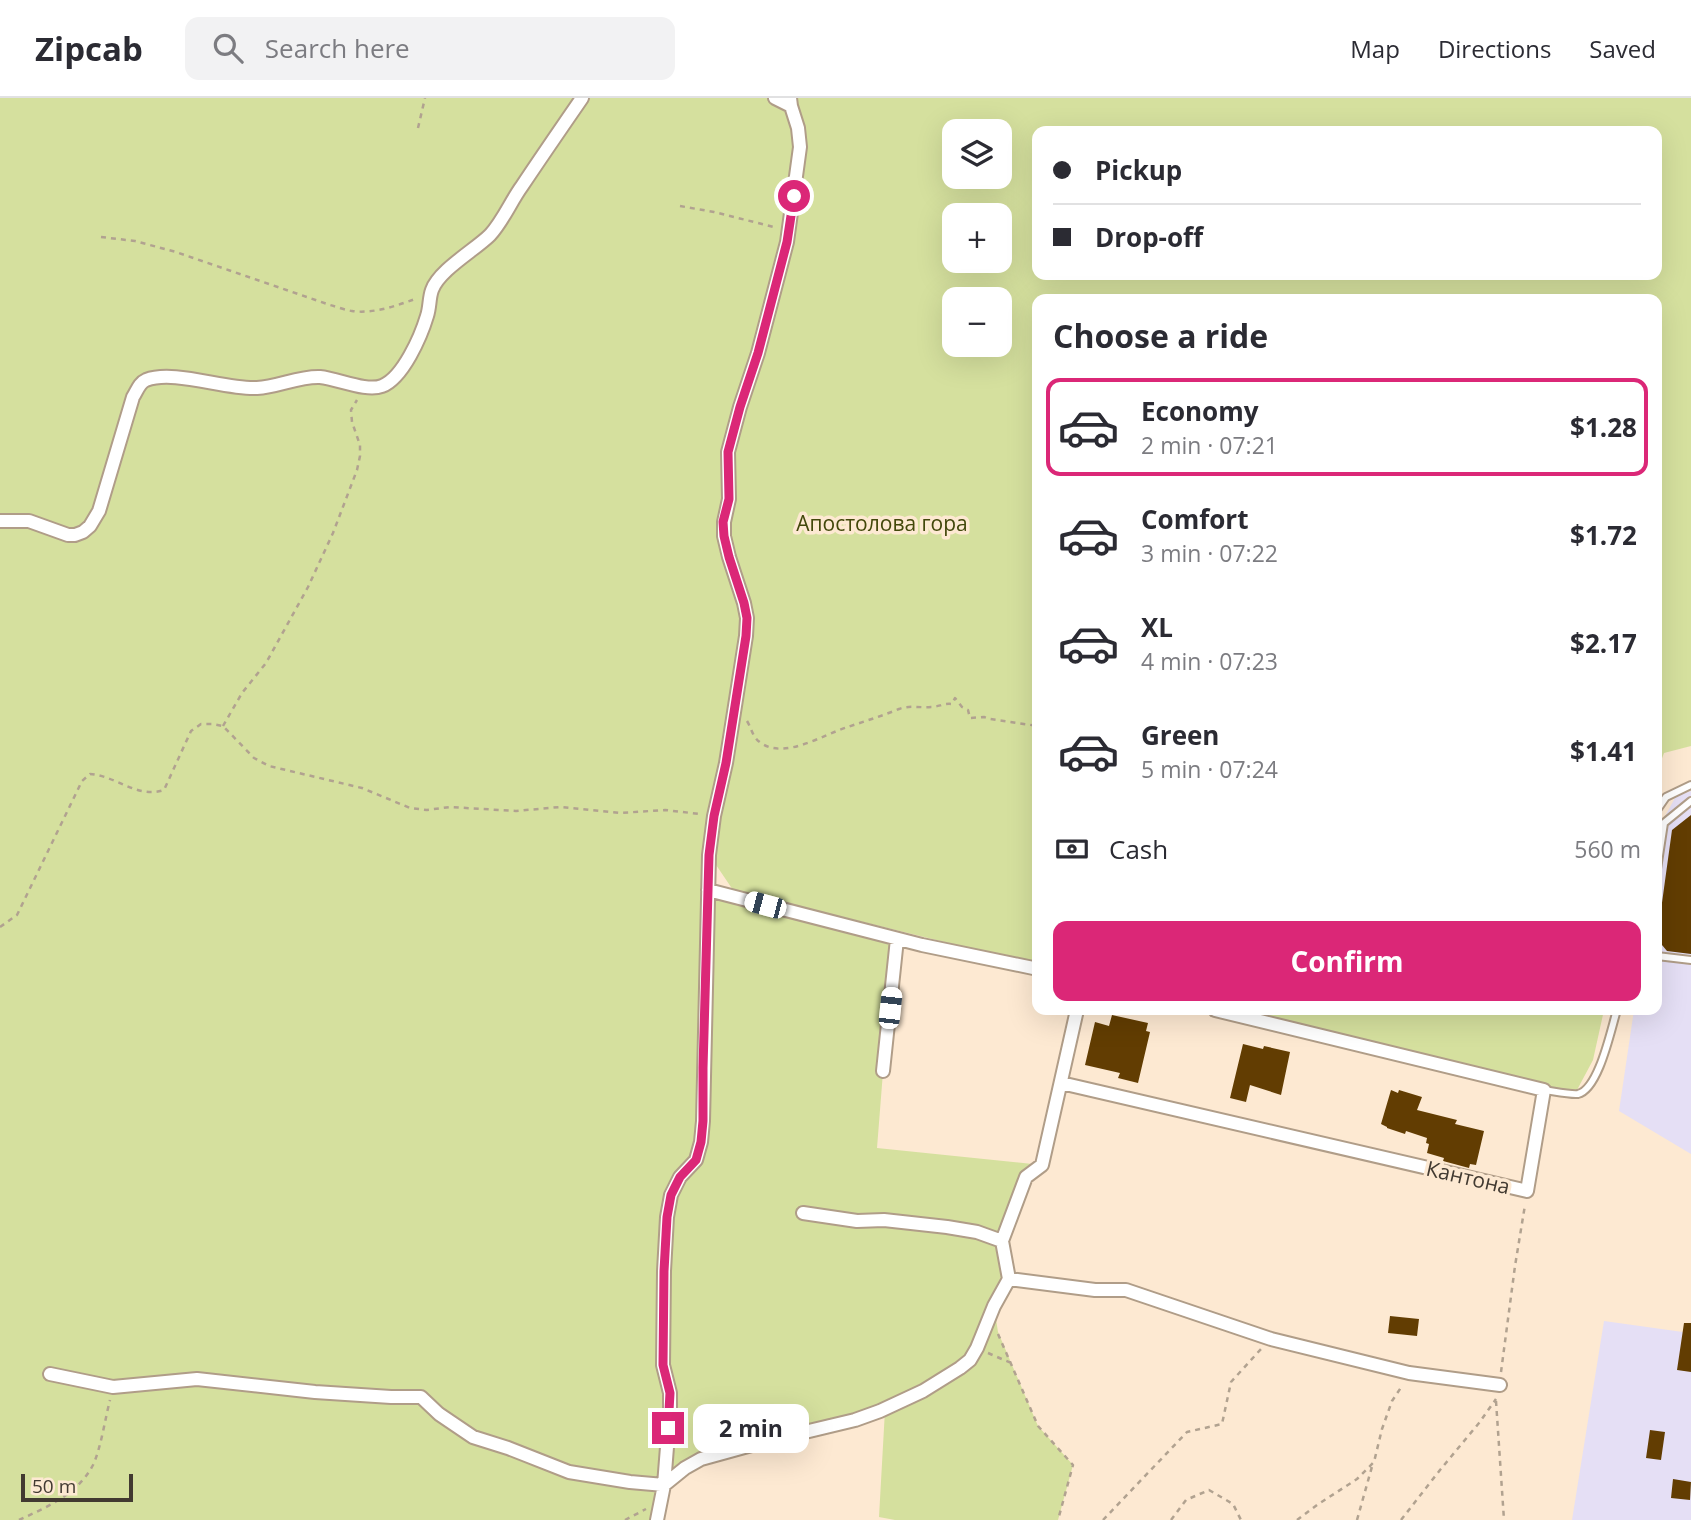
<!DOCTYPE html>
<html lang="en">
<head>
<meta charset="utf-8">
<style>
  body { margin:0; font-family:"Open Sans",sans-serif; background:#f2f2f3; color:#2b2b33; height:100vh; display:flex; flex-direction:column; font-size:26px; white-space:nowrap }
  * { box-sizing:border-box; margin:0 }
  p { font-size:23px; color:#7c7c81 }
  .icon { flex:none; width:38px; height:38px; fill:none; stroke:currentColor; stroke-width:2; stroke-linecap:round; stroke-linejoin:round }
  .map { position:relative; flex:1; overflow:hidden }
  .side { position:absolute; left:1032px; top:196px; width:630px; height:721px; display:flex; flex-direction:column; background:#fff; border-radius:14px; box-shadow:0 7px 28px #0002 }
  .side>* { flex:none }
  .top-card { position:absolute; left:1032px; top:28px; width:630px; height:154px; border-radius:14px; box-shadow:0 7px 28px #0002; display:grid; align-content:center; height:154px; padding:0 21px; background:#fff }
  .buttons { position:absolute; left:942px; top:21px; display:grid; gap:14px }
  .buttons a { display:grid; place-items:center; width:70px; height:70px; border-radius:14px; background:#fff; box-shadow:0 7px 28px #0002; font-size:35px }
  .scale { position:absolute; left:21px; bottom:18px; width:112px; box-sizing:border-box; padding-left:7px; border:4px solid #423a31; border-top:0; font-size:19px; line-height:24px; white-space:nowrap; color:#423a31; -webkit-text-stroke:5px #fde9d2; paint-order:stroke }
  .end { position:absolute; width:32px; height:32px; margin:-16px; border:9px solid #db2777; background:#fff; box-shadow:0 0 0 4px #fff }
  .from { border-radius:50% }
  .bubble { position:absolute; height:49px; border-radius:14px; background:#fff; box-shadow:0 7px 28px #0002; font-size:23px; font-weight:700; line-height:49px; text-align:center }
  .car { position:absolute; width:21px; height:42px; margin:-21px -10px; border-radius:9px; box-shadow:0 0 5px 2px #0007; background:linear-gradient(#fff 24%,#345 0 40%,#fff 0 76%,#345 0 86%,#fff 0) }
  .top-card b { display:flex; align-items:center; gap:24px; height:66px; font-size:26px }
  .top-card b+b { border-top:2px solid #e1e1e2 }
  .top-card i { width:18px; height:18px; background:#2b2b33 }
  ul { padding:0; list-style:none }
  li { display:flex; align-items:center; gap:21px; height:98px; margin:0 14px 10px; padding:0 7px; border:4px solid transparent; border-radius:14px }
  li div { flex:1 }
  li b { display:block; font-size:26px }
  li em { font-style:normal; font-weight:700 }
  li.selected { border-color:#db2777 }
  li>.icon { width:63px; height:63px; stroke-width:1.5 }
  h2 { padding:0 21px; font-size:32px; line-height:84px }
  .pay { display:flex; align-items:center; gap:18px; height:77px; padding:0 21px; font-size:26px }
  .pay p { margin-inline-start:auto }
  .primary-button { display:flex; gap:14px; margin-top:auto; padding:14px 21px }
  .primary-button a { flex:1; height:80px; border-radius:14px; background:#db2777; color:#fff; font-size:28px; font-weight:700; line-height:80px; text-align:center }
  header { display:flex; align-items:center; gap:42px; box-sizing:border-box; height:98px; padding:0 35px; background:#fff; border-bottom:2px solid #e1e1e2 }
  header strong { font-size:33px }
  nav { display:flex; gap:38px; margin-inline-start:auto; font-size:24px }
  .search { width:490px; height:63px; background:#f2f2f3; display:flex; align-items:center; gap:18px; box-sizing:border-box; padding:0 24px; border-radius:14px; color:#7c7c81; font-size:26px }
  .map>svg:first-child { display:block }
  .commercial { fill:#e5dff5 }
  .green { fill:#d5e09e; fill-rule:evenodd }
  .building { fill:#623d02 }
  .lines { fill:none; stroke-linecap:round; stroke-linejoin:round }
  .service-casing { stroke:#b09d88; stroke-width:10 }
  .minor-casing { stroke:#b09d88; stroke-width:16 }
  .path { stroke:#b1a290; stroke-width:2.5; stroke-dasharray:5 5; stroke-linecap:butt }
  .service { stroke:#fff; stroke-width:6 }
  .minor { stroke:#fff; stroke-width:12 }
  .route { stroke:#db2777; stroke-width:9 }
  .labels { text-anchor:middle; stroke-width:7; stroke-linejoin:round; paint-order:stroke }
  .park-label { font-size:21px; fill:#42480b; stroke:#fde9d2 }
  .street-label { font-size:21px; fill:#423a31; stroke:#fde9d2 }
</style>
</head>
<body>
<header>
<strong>Zipcab</strong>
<div class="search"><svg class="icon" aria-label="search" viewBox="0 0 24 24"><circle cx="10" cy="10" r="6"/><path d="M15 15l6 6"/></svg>Search here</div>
<nav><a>Map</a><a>Directions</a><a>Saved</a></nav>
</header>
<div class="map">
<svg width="1691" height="1422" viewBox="0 0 1691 1422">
  <rect width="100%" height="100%" fill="#fde9d2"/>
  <path class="commercial" d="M1691 693V1056L1619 1013 1634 912H1657V733L1676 698Z
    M1604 1223 1690 1235 1691 1230V1422H1572Z"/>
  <path class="green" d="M0 0H1691V648L1664 655 1657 674V201H1038V867L733 792 710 758 708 792 897 841 883 974 877 1050 1042 1067 1026 1080 1002 1143 1009 1181 994 1208 998 1234 1038 1328 1073 1367 1058 1422H895L879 1419 885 1312 701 1361 664 1387 657 1422H0ZM954 33H999V79H954ZM1038 33H1657V177H1038ZM954 117H999V163H954ZM954 201H999V247H954Z
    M1224 912H1604L1593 962 1577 992 1551 991Z"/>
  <path class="building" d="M1691 717V856L1667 853 1657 841 1672 732Z
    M1112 917 1148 925 1146 933 1150 934 1138 985 1118 980 1120 975 1085 967 1095 924 1109 928Z
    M1243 946 1263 951 1264 948 1290 954 1281 997 1250 987 1246 1004 1230 1000Z
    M1391 992 1398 995 1399 992 1422 999 1417 1012 1457 1022 1455 1026 1484 1033 1476 1067 1470 1066 1469 1070 1443 1063 1444 1060 1427 1055 1429 1046 1426 1045 1427 1040 1406 1033 1405 1036 1387 1030V1029L1381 1026Z
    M1390 1218 1419 1221 1417 1238 1388 1235Z
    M1684 1225H1691V1274L1677 1272Z
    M1650 1332 1665 1334 1661 1362 1646 1360Z
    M1673 1381 1691 1384 1690 1402 1671 1400Z"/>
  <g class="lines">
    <g class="service-casing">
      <path id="service" d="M1657 712 1666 699 1691 687
        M1657 771 1664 725 1691 703
        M1657 858 1691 862
        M1544 992C1552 993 1571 997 1578 996 1599 991 1611 931 1617 912"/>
    </g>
    <g class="minor-casing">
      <path id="minor" d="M775 0 791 8
        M0 423H29L68 437H75L83 434 90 428 99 413 133 299C137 293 139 285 146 282 174 271 226 292 257 290 278 289 299 278 320 279 339 281 366 294 382 288 403 280 421 238 427 218 430 209 429 200 432 192 439 172 475 152 490 137 503 123 511 103 522 88 542 58 562 29 582 0
        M708 792 922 847 1038 871
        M883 973 897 841
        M1061 985 1527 1093 1544 992 1215 912
        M1002 1143 1026 1079 1042 1067 1077 912
        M1009 1181 1095 1192H1126L1271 1241 1409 1275 1500 1287
        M50 1276 113 1289 197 1281 315 1294 391 1299H421L439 1316 473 1339 508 1350 569 1374 630 1384 664 1387 685 1370 701 1361 759 1345 855 1322 880 1313 923 1293 960 1270 970 1262 977 1250 994 1208 1009 1181 1002 1143 977 1134 947 1129 884 1122 857 1123 803 1115
        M657 1422 664 1387 670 1311V1295L663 1267 664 1173 667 1119 671 1097 680 1079 696 1062 701 1044 703 1023 709 757 714 718 726 665 746 538 747 520 744 505 729 459 724 438V424L729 401 728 354 740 309 758 255 787 144 800 49 798 30 791 8 790 0"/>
    </g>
    <path class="path" d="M418 30 425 0
      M680 108 714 114 774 129
      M101 139 135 143 176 154 330 207C337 209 345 212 352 213 373 216 396 208 415 201
      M747 623C752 631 752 639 761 645 785 662 824 636 848 629 865 623 882 618 899 611 909 607 920 610 931 609 939 609 943 605 952 606L955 600 962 609 968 612 970 620 984 619 990 621 1038 628
      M223 628 242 595 266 565 308 489 333 435 357 372 360 358V347L352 324 351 312 357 302
      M0 829 17 817 82 683 90 676C117 678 137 701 164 692L191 633 201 626H212L223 628 254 660 269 668 362 690 410 710 427 712 450 709 516 713 560 709 620 715 665 712 700 716
      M998 1236 1038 1328 1073 1367 1058 1422
      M988 1255 1011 1265
      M1501 1274 1515 1168 1525 1107
      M1496 1303 1504 1422
      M19 1422C47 1409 78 1396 93 1367 101 1350 105 1321 110 1302
      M625 1422 646 1411
      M1103 1422 1187 1334 1222 1326 1231 1284 1261 1251
      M1171 1422 1186 1402 1209 1392 1233 1406 1241 1422
      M1297 1422 1317 1407 1357 1381 1374 1364 1382 1331 1392 1303 1402 1288
      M1357 1422 1373 1365
      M1401 1422 1440 1372 1479 1325 1496 1301"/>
    <use href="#service" class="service"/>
    <use href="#minor" class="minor"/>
  </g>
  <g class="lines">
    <path class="route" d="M668 1330 670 1295 663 1267 664 1173 667 1119 671 1097 680 1079 696 1062 701 1044 703 1023V970L709 757 714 718 726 665 746 538 747 520 744 505 729 459 724 438 723 424 729 401 728 354 740 309 758 255 787 144 794 98"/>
  </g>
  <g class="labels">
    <g class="park-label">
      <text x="882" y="433">Апостолова гора</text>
    </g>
    <g class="street-label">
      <text transform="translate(1468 1080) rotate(13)" y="7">Кантона</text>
    </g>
  </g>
</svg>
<div class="buttons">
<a><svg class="icon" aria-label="layers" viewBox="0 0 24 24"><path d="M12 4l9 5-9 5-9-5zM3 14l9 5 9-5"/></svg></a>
<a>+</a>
<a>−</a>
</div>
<div class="scale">50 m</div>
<i class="end from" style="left:794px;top:98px"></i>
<i class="end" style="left:668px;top:1330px"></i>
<div class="bubble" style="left:693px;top:1306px;width:116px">2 min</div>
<i class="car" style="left:765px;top:807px;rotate:285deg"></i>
<i class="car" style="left:890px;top:910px;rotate:6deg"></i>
<div class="top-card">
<b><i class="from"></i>Pickup</b>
<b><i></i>Drop-off</b>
</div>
<section class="side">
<h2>Choose a ride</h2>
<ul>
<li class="selected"><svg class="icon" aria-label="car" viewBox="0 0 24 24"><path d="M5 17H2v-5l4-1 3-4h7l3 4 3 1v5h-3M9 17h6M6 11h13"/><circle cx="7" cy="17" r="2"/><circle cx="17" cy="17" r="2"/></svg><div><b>Economy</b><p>2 min · 07:21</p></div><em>$1.28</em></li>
<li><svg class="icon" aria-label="car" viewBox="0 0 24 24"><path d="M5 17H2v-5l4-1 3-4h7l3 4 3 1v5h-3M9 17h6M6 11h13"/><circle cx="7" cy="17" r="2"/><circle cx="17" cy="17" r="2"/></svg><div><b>Comfort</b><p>3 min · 07:22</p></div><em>$1.72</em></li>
<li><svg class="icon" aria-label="car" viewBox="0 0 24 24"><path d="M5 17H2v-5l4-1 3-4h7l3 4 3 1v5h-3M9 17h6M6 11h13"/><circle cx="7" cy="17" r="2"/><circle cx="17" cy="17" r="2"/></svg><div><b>XL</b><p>4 min · 07:23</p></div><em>$2.17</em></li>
<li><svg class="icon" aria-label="car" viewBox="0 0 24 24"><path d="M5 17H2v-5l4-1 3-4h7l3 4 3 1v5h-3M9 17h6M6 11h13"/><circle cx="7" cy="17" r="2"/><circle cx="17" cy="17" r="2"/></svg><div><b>Green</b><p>5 min · 07:24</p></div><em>$1.41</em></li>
</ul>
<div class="pay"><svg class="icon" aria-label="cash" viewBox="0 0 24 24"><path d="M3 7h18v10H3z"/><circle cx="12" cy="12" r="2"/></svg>Cash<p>560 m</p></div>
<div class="primary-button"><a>Confirm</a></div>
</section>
</div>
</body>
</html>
